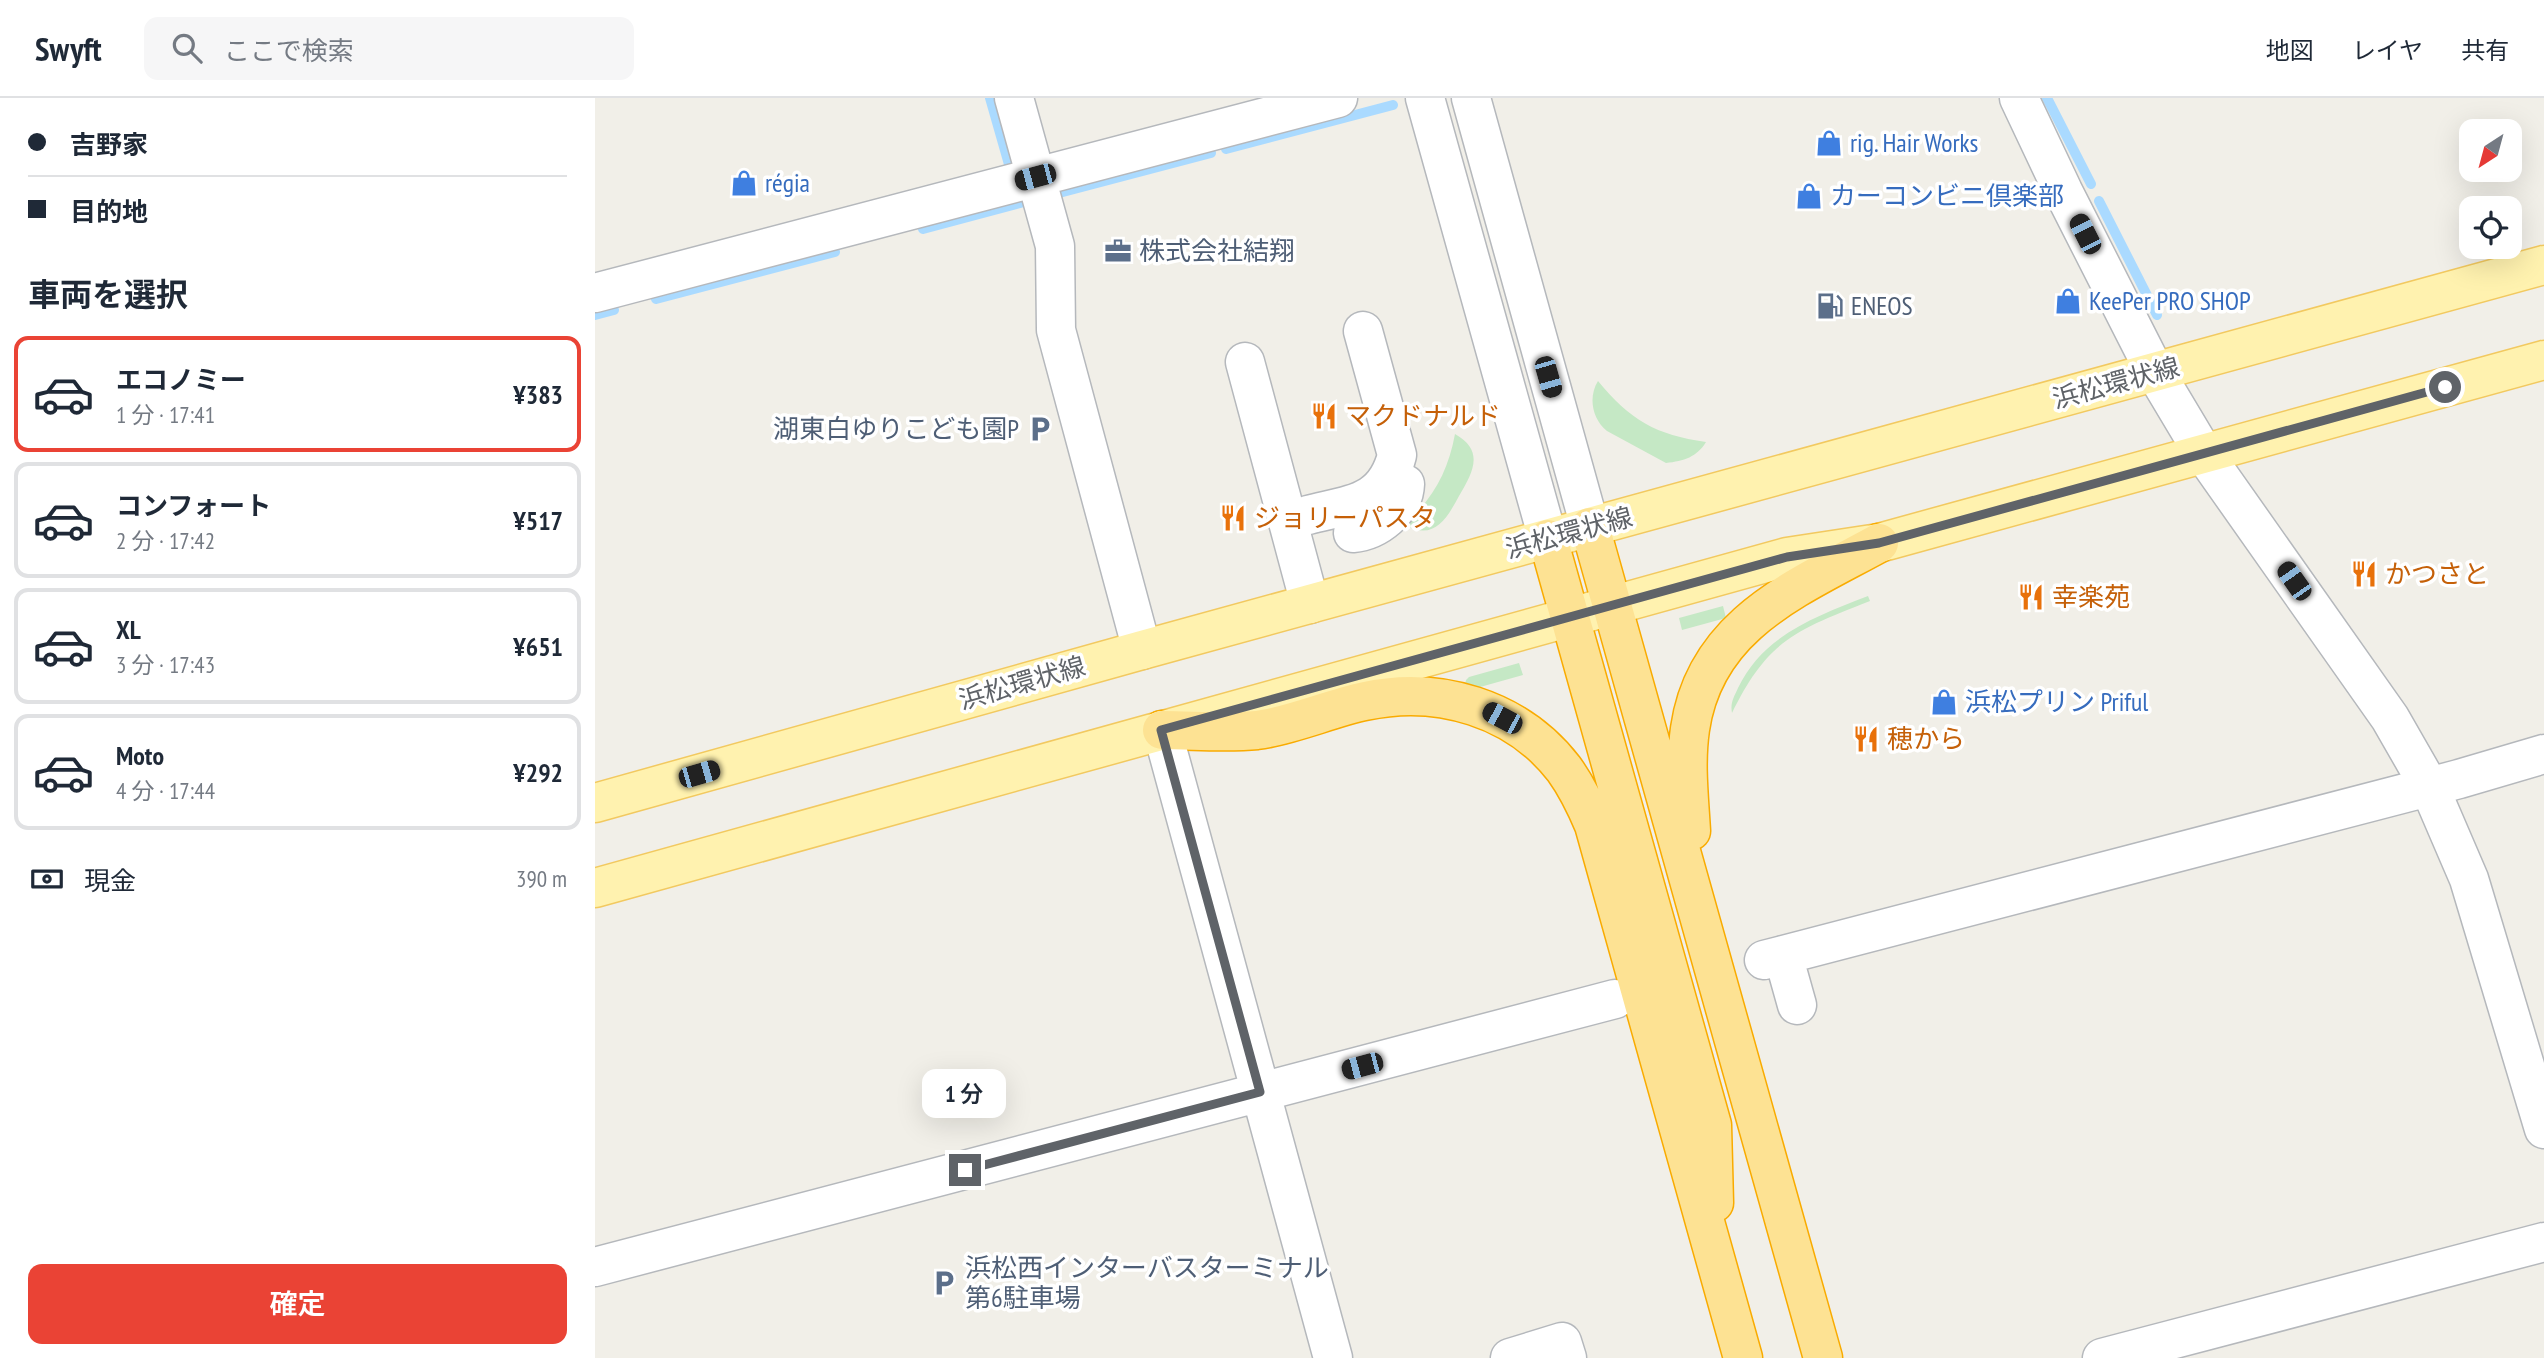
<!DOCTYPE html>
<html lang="ja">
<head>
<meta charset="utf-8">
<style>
  body { margin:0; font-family:"PT Sans Narrow","Noto Sans JP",sans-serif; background:#f6f6f7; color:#1f2937; height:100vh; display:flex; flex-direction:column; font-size:26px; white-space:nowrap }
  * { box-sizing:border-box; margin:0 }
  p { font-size:23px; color:#747a83 }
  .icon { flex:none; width:38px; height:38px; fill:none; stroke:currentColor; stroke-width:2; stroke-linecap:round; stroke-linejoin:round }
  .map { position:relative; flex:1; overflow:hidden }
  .sheet { display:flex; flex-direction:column; background:#fff; width:595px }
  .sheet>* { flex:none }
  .hud { display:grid; align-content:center; height:154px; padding:0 28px; background:#fff }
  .needle { width:46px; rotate:216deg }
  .fabs { position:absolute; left:1864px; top:21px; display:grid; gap:14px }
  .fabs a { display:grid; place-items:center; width:63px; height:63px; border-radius:14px; background:#fff; box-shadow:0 7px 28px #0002; font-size:35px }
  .end { position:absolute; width:32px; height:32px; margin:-16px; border:9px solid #5f6368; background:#fff; box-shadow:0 0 0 4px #fff }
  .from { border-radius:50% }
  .bubble { position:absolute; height:49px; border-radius:14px; background:#fff; box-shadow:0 7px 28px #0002; font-size:23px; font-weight:600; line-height:49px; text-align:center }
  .car { position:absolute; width:21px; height:42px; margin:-21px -10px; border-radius:9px; box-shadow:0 0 5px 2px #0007; background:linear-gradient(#222 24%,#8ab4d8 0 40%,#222 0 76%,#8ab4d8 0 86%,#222 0) }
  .hud b { display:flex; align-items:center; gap:24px; height:66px; font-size:26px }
  .hud b+b { border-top:2px solid #e0e1e3 }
  .hud i { width:18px; height:18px; background:#1f2937 }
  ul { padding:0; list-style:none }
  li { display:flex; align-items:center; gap:21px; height:116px; margin:0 14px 10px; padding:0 14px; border:4px solid #e0e1e3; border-radius:14px }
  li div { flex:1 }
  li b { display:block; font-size:26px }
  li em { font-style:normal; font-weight:600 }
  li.on { border-color:#ea4335 }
  li>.icon { width:63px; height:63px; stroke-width:1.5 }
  h2 { padding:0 28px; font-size:32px; line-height:84px }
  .pay { display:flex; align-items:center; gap:18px; height:77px; padding:0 28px; font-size:26px }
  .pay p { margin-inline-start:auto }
  .action { display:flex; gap:14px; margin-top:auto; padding:14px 28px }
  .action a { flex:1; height:80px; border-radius:14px; background:#ea4335; color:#fff; font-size:28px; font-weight:600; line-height:80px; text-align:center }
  header { display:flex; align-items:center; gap:42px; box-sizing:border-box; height:98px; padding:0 35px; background:#fff; border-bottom:2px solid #e0e1e3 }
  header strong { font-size:33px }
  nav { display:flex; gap:38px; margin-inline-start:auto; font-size:24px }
  .search { width:490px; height:63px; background:#f6f6f7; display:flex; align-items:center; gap:18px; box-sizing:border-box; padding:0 24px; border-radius:14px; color:#747a83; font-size:26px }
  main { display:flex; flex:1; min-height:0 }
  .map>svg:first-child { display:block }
  .green { fill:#c5e8c5 }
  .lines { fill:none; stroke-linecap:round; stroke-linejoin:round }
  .stream { stroke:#aadaff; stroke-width:10 }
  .minor-casing { stroke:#b5b8bc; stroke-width:41 }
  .major-casing { stroke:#f2c960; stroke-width:41 }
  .highway-casing { stroke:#f9ab00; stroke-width:41 }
  .minor { stroke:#fff; stroke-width:38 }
  .major { stroke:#fff2af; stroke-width:38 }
  .highway { stroke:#fde293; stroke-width:38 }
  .route { stroke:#5f6368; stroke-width:9 }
  .labels { text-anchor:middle; stroke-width:7; stroke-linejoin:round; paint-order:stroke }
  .shop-label { font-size:26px; fill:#366cbe; stroke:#fff; text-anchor:start }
  .service-label { font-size:26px; fill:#4e5e75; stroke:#fff; text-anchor:start }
  .street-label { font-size:26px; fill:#5f6368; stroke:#fff }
  .food-label { font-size:26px; fill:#c56008; stroke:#fff; text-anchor:start }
</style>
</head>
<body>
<header>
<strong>Swyft</strong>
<div class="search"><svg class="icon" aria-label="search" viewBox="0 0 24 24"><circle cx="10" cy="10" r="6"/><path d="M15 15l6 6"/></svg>ここで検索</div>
<nav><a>地図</a><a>レイヤ</a><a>共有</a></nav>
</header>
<main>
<section class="sheet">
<div class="hud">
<b><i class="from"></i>吉野家</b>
<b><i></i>目的地</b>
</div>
<h2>車両を選択</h2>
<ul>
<li class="on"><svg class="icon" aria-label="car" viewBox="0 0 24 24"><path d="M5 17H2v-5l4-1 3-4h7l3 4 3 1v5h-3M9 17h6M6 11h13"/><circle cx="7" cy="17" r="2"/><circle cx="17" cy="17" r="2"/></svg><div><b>エコノミー</b><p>1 分 · 17:41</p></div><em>¥383</em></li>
<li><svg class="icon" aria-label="car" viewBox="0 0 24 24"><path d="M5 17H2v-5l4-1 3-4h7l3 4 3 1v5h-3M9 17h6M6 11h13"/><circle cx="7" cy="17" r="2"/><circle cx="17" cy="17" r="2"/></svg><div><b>コンフォート</b><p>2 分 · 17:42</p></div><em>¥517</em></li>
<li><svg class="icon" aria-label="car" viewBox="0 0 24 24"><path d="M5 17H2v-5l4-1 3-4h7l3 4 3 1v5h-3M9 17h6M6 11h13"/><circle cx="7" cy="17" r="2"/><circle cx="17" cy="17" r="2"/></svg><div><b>XL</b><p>3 分 · 17:43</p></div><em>¥651</em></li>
<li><svg class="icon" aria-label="car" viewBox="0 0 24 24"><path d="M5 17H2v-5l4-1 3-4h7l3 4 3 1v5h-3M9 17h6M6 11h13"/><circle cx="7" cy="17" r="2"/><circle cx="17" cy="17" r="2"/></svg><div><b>Moto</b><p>4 分 · 17:44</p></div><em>¥292</em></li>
</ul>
<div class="pay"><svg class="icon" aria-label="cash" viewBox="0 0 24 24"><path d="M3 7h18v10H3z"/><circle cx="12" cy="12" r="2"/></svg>現金<p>390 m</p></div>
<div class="action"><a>確定</a></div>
</section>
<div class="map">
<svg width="1949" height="1260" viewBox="0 0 1949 1260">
  <rect width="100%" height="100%" fill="#f1efe8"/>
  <path class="green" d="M1003 283C1035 322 1061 337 1111 344 1102 359 1089 363 1071 365L1012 333C997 321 993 299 1003 283Z
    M860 336C890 353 878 374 864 398 851 422 839 443 809 427 838 401 853 374 860 336Z
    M1273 498 1275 503C1202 532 1173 541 1137 615 1135 605 1139 599 1143 590 1168 537 1222 518 1273 498Z
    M1128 508 1131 520 1087 532 1084 520Z
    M924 565 928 577 878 591 870 587 871 582 874 579Z"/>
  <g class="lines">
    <path class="stream" d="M395 0 415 70
      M1452 0 1496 86
      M631 51 798 7
      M464 95 616 55
      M1504 103 1562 217
      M328 131 429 104
      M61 201 240 154
      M0 217 19 212"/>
    <g class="minor-casing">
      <path id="minor" d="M419 0 460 148 461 232 547 552
        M830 0 953 441
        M876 0 995 429
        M1424 0 1468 93 1560 274 1609 356 1795 620 1834 688 1874 781 1949 1031
        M0 195 743 0
        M650 264 715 506
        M713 417C756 406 790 406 802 357L768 233
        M758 435C782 433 809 412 810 386
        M567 632 738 1260
        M1188 857 1202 907
        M1169 862 1864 681 1949 656
        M0 1169 1020 901
        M915 1260 967 1244 972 1260
        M1507 1260 1949 1144"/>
    </g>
    <g class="major-casing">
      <path id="major" d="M0 705 547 552 1949 167
        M0 790 1192 459 1284 445 1949 262"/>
    </g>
    <g class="highway-casing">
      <path id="highway" d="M995 429 1228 1260
        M953 441 1117 1027 1119 1105
        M567 632C598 632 631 635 662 632 695 628 736 610 770 603 843 587 922 610 969 671 982 689 991 708 999 727L1148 1260
        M1096 733C1094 699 1090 665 1095 631 1110 526 1202 490 1284 445"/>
    </g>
    <use href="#minor" class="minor"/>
    <use href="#major" class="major"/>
    <use href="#highway" class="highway"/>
  </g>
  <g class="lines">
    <path class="route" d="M370 1072 665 994 566 632 1192 459 1284 445 1850 289"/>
  </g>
  <defs>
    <g id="shop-bare" transform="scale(2.1)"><path d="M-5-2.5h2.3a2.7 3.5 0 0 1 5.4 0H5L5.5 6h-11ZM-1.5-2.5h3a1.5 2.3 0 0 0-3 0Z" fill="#3f7fe0" stroke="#fff" stroke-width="2.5" paint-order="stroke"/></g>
    <g id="office-bare" transform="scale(2.1)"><path d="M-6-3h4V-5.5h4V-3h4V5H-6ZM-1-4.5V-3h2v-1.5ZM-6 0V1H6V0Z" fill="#5c6f8a" stroke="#fff" stroke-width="2.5" paint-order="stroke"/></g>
    <g id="fuel-bare" transform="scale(2.1)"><path d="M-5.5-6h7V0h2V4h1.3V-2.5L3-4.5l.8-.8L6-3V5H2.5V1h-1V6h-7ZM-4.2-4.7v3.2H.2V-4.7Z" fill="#5c6f8a" stroke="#fff" stroke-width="2.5" paint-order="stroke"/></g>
    <g id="restaurant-bare" transform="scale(2.1)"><path d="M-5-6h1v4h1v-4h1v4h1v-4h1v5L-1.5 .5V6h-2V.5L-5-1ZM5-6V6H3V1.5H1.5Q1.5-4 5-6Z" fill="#e8710a" stroke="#fff" stroke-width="2.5" paint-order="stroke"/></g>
    <g id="parking-bare" transform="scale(2.1)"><path d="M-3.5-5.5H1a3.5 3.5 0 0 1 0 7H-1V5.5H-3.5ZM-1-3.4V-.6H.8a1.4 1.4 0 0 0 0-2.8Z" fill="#5c6f8a" stroke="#fff" stroke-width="2.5" paint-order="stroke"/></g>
  </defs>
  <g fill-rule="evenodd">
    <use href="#shop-bare" x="1234" y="45"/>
    <use href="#shop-bare" x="149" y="85"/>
    <use href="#shop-bare" x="1214" y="98"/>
    <use href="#office-bare" x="523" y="153"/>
    <use href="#shop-bare" x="1473" y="203"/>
    <use href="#fuel-bare" x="1235" y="208"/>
    <use href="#restaurant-bare" x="729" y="318"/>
    <use href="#parking-bare" x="445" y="331"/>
    <use href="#restaurant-bare" x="638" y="420"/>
    <use href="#restaurant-bare" x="1769" y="476"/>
    <use href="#restaurant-bare" x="1436" y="499"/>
    <use href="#shop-bare" x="1349" y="604"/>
    <use href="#restaurant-bare" x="1271" y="641"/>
    <use href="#parking-bare" x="349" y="1185"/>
  </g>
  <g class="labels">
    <g class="shop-label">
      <text x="1255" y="54">rig. Hair Works</text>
      <text x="170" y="94">régia</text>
      <text x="1235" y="107">カーコンビニ倶楽部</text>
      <text x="1494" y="212">KeePer PRO SHOP</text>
      <text x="1370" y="613">浜松プリン Priful</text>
    </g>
    <g class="service-label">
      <text x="544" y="162">株式会社結翔</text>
      <text x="1256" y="217">ENEOS</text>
      <text x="424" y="340" text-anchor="end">湖東白ゆりこども園P</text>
      <text x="370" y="1179">浜松西インターバスターミナル<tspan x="370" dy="30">第6駐車場</tspan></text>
    </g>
    <g class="street-label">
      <text transform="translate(1521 285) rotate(-15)" y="9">浜松環状線</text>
      <text transform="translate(974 435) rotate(-15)" y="9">浜松環状線</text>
      <text transform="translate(427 585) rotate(-16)" y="9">浜松環状線</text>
    </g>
    <g class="food-label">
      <text x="750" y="327">マクドナルド</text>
      <text x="659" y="429">ジョリーパスタ</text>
      <text x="1790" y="485">かつさと</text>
      <text x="1457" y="508">幸楽苑</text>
      <text x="1292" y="650">穂から</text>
    </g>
  </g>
</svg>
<div class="fabs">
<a><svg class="needle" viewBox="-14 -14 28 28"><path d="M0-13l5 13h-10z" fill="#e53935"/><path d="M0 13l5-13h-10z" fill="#747a83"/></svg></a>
<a><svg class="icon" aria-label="locate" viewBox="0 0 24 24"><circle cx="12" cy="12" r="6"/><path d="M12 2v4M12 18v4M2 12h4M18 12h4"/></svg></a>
</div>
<i class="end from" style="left:1850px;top:289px"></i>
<i class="end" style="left:370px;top:1072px"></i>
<div class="bubble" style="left:327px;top:971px;width:84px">1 分</div>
<i class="car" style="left:440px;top:79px;rotate:255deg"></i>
<i class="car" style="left:1490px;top:136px;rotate:333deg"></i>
<i class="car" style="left:953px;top:279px;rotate:164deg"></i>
<i class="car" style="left:1699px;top:483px;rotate:325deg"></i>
<i class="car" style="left:907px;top:620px;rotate:298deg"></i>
<i class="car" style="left:104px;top:676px;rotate:74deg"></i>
<i class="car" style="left:767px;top:968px;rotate:255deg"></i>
</div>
</main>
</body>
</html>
